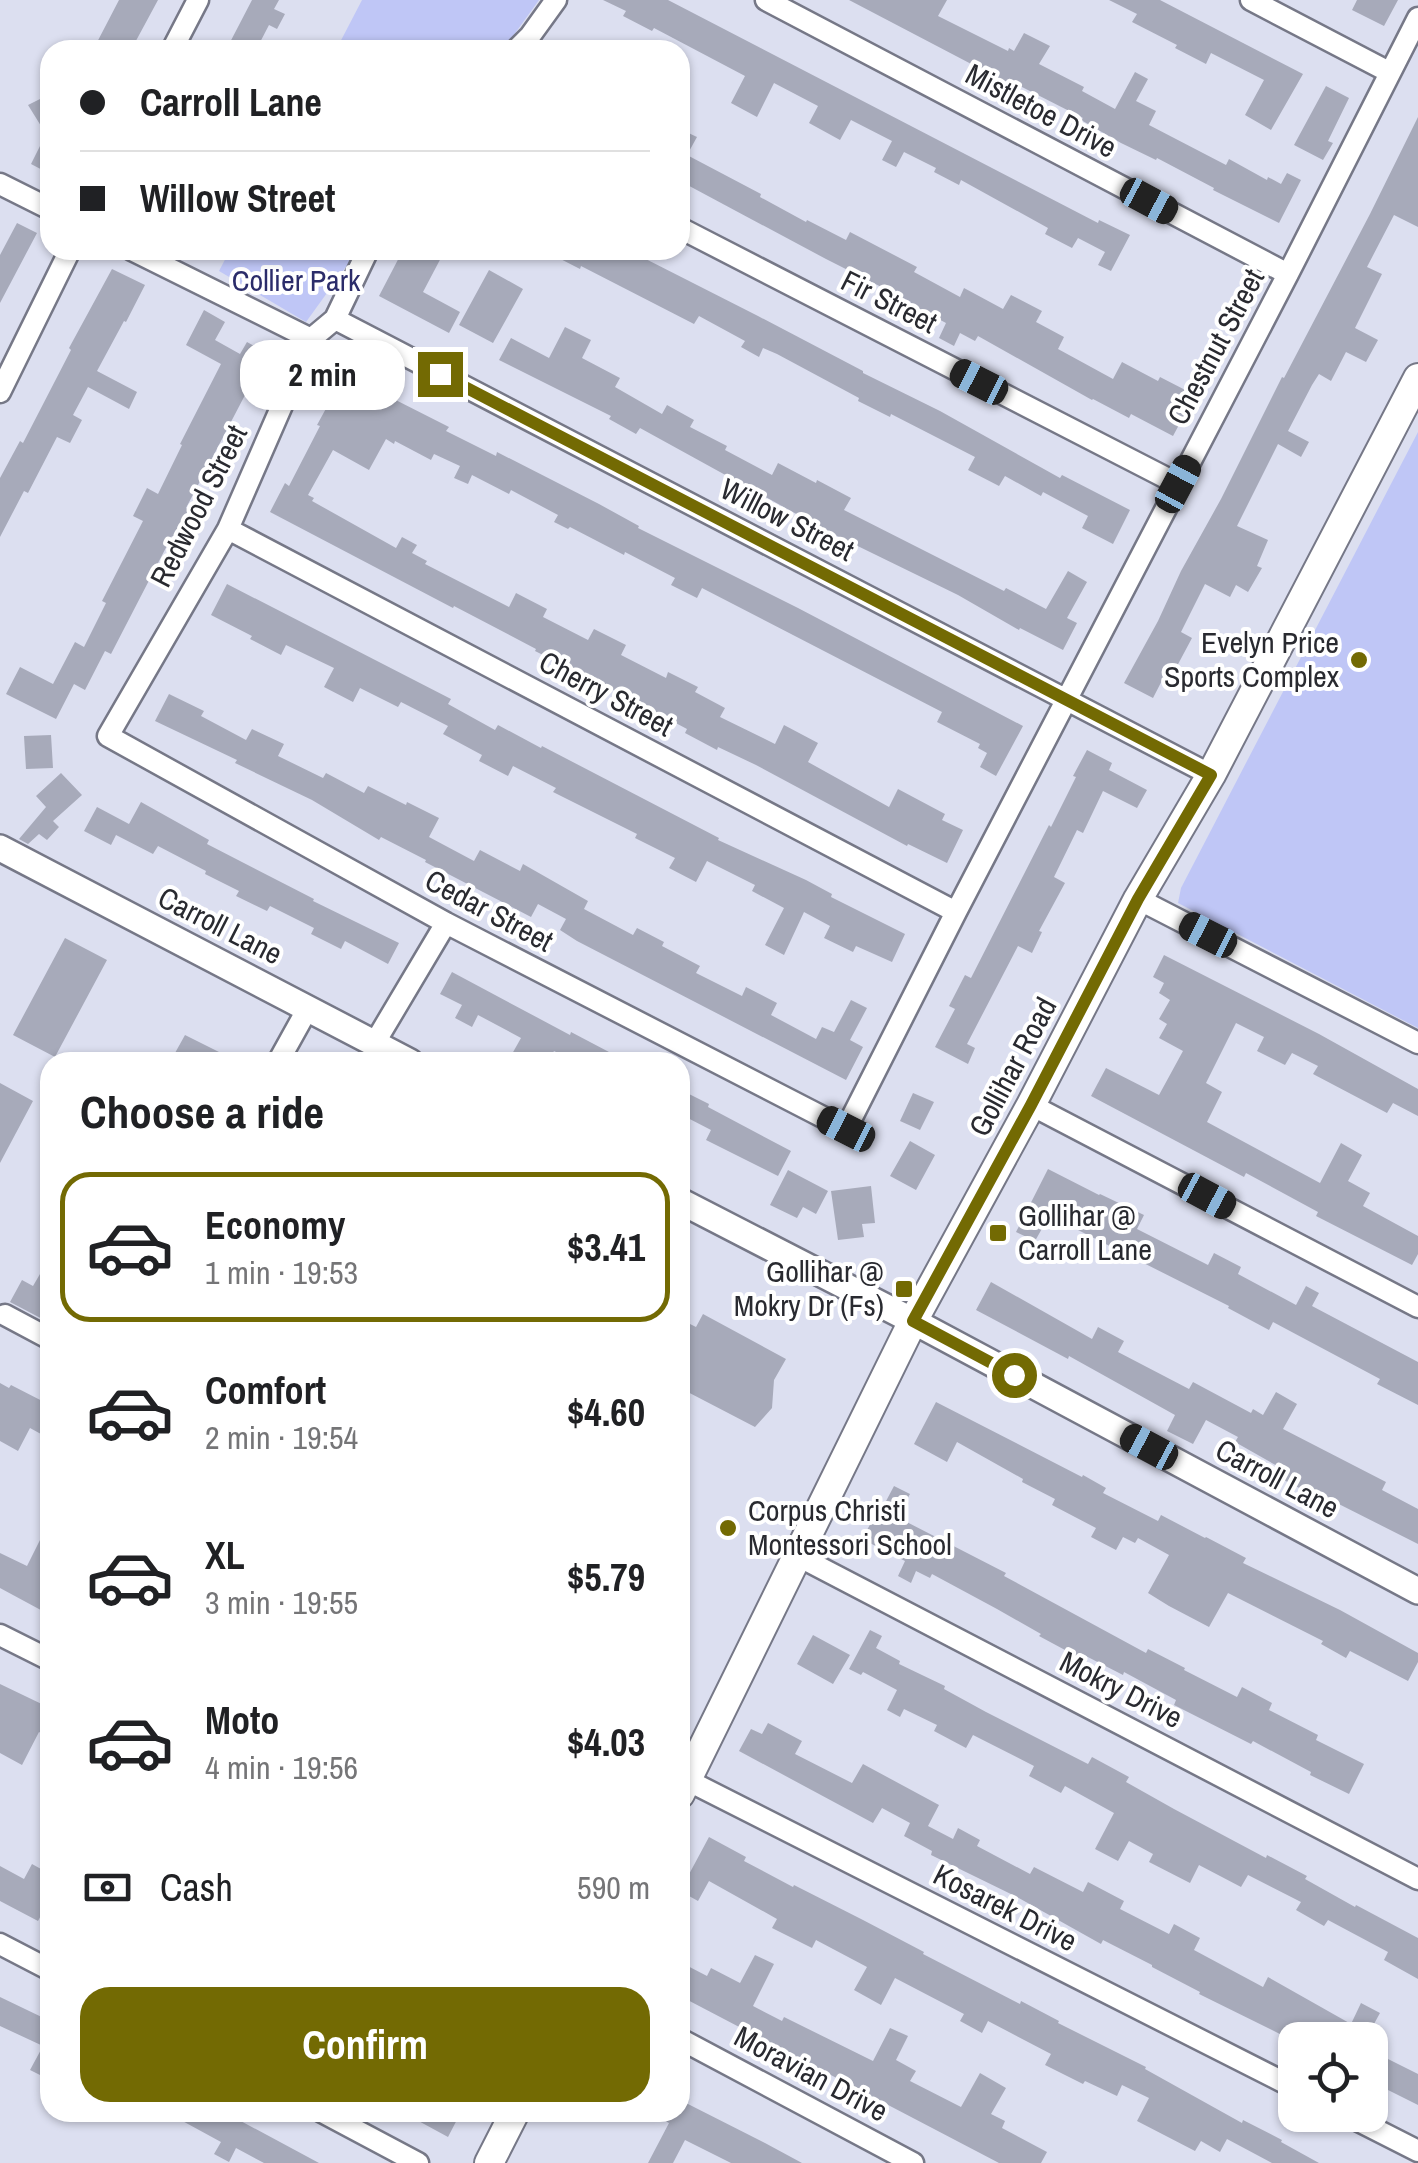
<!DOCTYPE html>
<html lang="en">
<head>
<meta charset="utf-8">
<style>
  body { margin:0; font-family:"Archivo Narrow",sans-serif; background:#f2f2f2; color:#202124; height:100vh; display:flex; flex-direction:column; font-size:38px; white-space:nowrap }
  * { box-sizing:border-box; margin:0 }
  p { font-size:32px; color:#757577 }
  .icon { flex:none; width:55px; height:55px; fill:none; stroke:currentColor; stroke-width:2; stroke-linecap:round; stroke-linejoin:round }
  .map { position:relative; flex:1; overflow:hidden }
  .side { position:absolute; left:40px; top:1052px; width:650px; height:1070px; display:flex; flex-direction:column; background:#fff; border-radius:30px; box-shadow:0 2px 8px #0004 }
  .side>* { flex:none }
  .banner { position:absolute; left:40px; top:40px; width:650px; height:220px; border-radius:30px; box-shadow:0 2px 8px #0004; display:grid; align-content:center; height:220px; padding:0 40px; background:#fff }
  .controls { position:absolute; left:1278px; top:2022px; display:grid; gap:20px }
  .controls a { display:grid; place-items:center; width:110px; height:110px; border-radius:20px; background:#fff; box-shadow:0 2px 8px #0004; font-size:50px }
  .end { position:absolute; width:45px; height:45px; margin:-22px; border:12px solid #736a03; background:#fff; box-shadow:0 0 0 5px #fff }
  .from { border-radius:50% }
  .bubble { position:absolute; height:70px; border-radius:30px; background:#fff; box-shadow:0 2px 8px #0004; font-size:32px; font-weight:700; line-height:70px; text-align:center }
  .car { position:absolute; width:30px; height:60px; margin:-30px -15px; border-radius:12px; box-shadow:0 0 8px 2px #0007; background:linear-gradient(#222 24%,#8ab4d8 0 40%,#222 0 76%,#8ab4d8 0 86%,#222 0) }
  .banner b { display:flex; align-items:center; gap:35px; height:95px; font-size:38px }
  .banner b+b { border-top:2px solid #e0e0e0 }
  .banner i { width:25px; height:25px; background:#202124 }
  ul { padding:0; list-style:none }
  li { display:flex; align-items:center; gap:30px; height:150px; margin:0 20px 15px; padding:0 20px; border:5px solid transparent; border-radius:30px }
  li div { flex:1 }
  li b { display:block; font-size:38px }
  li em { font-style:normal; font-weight:700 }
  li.current { border-color:#736a03 }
  li>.icon { width:90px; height:90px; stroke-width:1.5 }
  h2 { padding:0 40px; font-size:45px; line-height:120px }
  .pay { display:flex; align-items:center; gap:25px; height:110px; padding:0 40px; font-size:38px }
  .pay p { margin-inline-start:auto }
  .action { display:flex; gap:20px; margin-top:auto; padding:20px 40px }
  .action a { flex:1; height:115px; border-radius:30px; background:#736a03; color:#fff; font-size:40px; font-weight:700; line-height:115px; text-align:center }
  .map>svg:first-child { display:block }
  .green { fill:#bfc6f6 }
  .building { fill:#a7aaba }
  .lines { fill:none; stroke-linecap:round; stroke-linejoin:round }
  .minor-casing { stroke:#767887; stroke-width:25 }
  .tertiary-casing { stroke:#767887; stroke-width:30 }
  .secondary-casing { stroke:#767887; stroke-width:32 }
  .minor { stroke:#fff; stroke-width:20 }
  .tertiary { stroke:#fff; stroke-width:25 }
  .secondary { stroke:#fff; stroke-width:28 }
  .route { stroke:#736a03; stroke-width:12 }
  .poi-dot { fill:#736a03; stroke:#fff; stroke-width:4 }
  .labels { text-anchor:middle; stroke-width:8; stroke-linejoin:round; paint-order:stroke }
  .street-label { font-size:30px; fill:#292a30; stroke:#fff }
  .park-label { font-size:30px; fill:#2b2c6a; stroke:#fff }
  .poi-label { font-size:30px; fill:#292a30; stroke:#fff; text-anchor:end }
</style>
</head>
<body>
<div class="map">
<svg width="1418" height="2163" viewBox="0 0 1418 2163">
  <rect width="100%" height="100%" fill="#dcdff0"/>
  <path class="green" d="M362 0H539L503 50H336Z
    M230 250H358L306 322 219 271Z
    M1418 432V1028L1178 903 1181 888Z"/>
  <path class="building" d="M119 0H158L131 50H93Z
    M252 0H279L274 9 285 14 277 29 269 25 256 50H226Z
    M603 0H668L1098 223 1099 220 1130 235 1111 271 1098 265 1105 252 1078 238 1072 248 1045 234 1048 228 961 180 959 185 934 172 936 168 904 152 896 167 882 160 892 141 851 120 840 140 809 123 818 106 774 83 757 117 731 103 745 76 654 28 652 31 623 16 626 11Z
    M849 0H947L938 16 1008 51 1009 48 1014 51 1024 33 1050 46 1039 64 1084 87 1082 91 1115 109 1135 72 1148 79 1136 101 1156 111 1149 125 1226 165 1229 159 1267 180 1268 177 1281 184 1287 173 1301 180 1279 223 1213 190 1214 188 1157 158 1156 160 1121 143 1081 120 1083 118 1020 86 1019 89Z
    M1109 0H1160L1303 74 1271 130 1245 115 1264 80 1211 53 1206 64 1175 48 1177 45 1132 22 1137 14Z
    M1357 0H1398L1384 26 1352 10Z
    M1326 86 1349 98 1328 141 1333 143 1323 160 1294 145Z
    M42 98 50 109V174L31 164 46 134 28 105Z
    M1418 117V227L1394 215 1367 267 1382 274 1355 328 1378 340 1366 362 1346 352 1331 381 1319 374 1312 385 1288 431 1309 442 1301 457 1278 444 1237 526 1268 540 1257 566 1262 568 1248 592 1236 585 1230 597 1205 584 1181 632 1192 638 1176 668 1170 665 1153 698 1124 683 1158 621 1181 571 1221 499 1282 377 1284 378 1370 214Z
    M680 129 697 137 687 155 761 194 760 197 806 222 807 220 846 240 850 232 917 267 914 272 960 297 964 288 1003 309 1011 295 1042 311 1036 322 1064 337 1058 349 1113 379 1122 362 1158 381 1160 377 1195 395 1173 436 1131 414 1129 418 1093 399 1092 400 978 336 975 341 960 333 954 346 939 338 946 323 910 304 911 302 826 259 680 181Z
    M17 223 37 233 0 303V255Z
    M403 250H435L443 254 423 292 460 312 449 333 379 296Z
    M543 250H628L758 316 863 371V373L940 411 1060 478 1062 475 1130 510 1113 544 1082 528 1088 516 1043 492 1041 496 1005 476 999 486 968 470 975 457 891 414 890 417 858 401 859 398 777 354 763 348 759 357 741 347 745 341 699 316 694 324 581 266 580 269Z
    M112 269 145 285 126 322 124 321 97 371 137 392 129 409 88 387 73 415 82 420 70 443 57 437 28 493 24 491 0 537V478L20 441 23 443 71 350 69 348Z
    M489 270 523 289 493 343 459 325Z
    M204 310 225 322 215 340 240 354 247 342 267 353 186 508 189 510 174 538 172 536 111 654 105 651 85 690 74 684 56 719 6 694 20 667 53 684 75 642 84 647 106 603 102 601 143 521 133 516 147 488 158 494 182 445 180 444 221 364 186 345Z
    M565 327 591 340 582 358 620 378 615 387 662 414 667 405 694 420 690 427 727 446 725 450 772 475 778 463 816 483 817 480 851 498 844 510 1004 591 1006 588 1046 609 1068 571 1087 582 1067 618 1077 623 1063 650 1020 628 1019 630 958 595 831 533 640 428 636 434 609 419 611 416 499 360 511 338 549 358Z
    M347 370 372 383 370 387 449 427 446 431 496 456 497 452 599 504 639 526 638 528 798 608 1023 726 996 776 980 767 987 753 978 748 980 744 937 722 942 712 702 588 697 598 671 585 675 578 625 552 624 555 570 527 568 529 554 522 558 515 511 490 509 494 472 475 468 484 454 478 460 466 434 454 431 460 395 441 394 444 386 439 369 470 333 450 308 495 314 498 312 501 396 548 402 537 417 545 412 553 427 561 425 564 509 607 516 593 547 609 543 617 588 640 594 629 626 645 621 655 666 678 668 672 698 687 695 692 725 708 720 717 775 744 784 725 818 743 808 762 889 807 898 789 945 814 942 820 963 830 947 863 908 844 907 846 756 765 718 747 717 750 685 733 687 729 604 685 599 696 568 680 573 670 535 651 536 649 454 606 453 608 270 512 285 483 289 486 320 426 317 425Z
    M227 584 451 699 448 704 495 730 498 725 541 748 542 746 719 838 718 840 806 880 832 894 831 897 905 934 892 962 856 946 853 952 824 938 830 926 804 912 784 955 765 945 784 908 752 891 755 885 707 861 696 882 669 868 675 858 635 838 637 834 553 792 556 788 513 766 508 776 479 761 482 755 443 734 448 726 401 702 398 707 360 688 353 702 324 687 334 668 286 645 281 655 250 639 252 636 211 615Z
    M169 694 204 711 201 716 246 740 252 729 284 744 278 756 323 778 326 773 364 793 368 786 406 805 407 802 439 818 429 837 474 861 480 850 520 871 523 864 588 901 584 909 633 935 637 928 664 942 662 946 700 966 696 973 742 996 746 987 777 1003 771 1015 816 1039 822 1027 834 1032 851 1000 867 1008 850 1040 863 1047 846 1080 577 941 560 930 566 919 538 904 531 917 425 862 426 860 381 837 379 840 312 800 235 763 237 760 155 721Z
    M51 735 53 768 26 769 24 736Z
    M1087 750 1112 763 1109 770 1147 790 1137 808 1103 791 1083 833 1077 830 1054 877 1065 883 1039 931 1042 932 1032 953 1018 946 967 1044 975 1048 968 1064 935 1047 955 1009 949 1006 965 975 971 978 1049 825 1051 827 1076 777 1073 776Z
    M61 773 82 795 53 821 59 827 47 840 39 834 28 844 19 839 46 807 36 796Z
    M141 802 209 840 207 844 314 899 313 901 399 943 388 964 345 941 341 949 311 934 314 928 270 906 267 911 236 896 239 891 205 874 206 871 158 846 153 854 116 835 111 845 84 831 97 807 129 824Z
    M65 938 107 960 55 1057 13 1035Z
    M1164 955 1319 1034 1418 1089V1116L1393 1103 1387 1113 1313 1074 1318 1066 1292 1053 1285 1065 1257 1051 1264 1037 1236 1023 1206 1083 1222 1092 1207 1122 1320 1183 1341 1143 1362 1155 1348 1181 1370 1193 1363 1206 1418 1236V1254L1412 1265 1316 1216 1318 1212 1246 1173 1244 1177 1091 1096 1106 1068 1159 1095 1183 1051 1159 1038 1167 1024 1159 1019 1170 1000 1159 993 1164 983 1153 977Z
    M452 972 570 1035 571 1032 628 1062H576L554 1051 548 1062 532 1054 528 1062 512 1054 521 1038 478 1015 472 1027 455 1018 462 1005 440 994Z
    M185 1035 239 1062H170Z
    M0 1083 33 1101 0 1163Z
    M687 1093 709 1104 708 1107 791 1151 778 1176 706 1140 711 1130 680 1114V1107Z
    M913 1093 934 1102 920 1130 900 1121Z
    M910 1141 935 1155 916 1190 890 1176Z
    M1048 1169 1099 1195 1100 1194 1144 1215 1137 1229 1208 1265 1214 1253 1241 1267 1238 1274 1296 1305 1306 1286 1319 1293 1312 1306 1418 1362V1405L1377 1384 1380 1379 1273 1322 1269 1330 1228 1308 1229 1306 1068 1225 1067 1228 1048 1218 1035 1241 1016 1232Z
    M788 1170 828 1191 816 1214 803 1207 797 1218 770 1205Z
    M871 1186 875 1223 862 1224 864 1237 838 1240 831 1191Z
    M40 1274 50 1279V1323L10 1302 22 1280 33 1286Z
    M991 1282 1092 1339 1098 1327 1124 1341 1118 1352 1189 1389 1193 1382 1251 1413 1253 1409 1263 1415 1276 1392 1297 1404 1283 1429 1386 1482 1382 1490 1418 1509V1544L1315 1492 1313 1495 1274 1475 1279 1467 1235 1442 1238 1437 1206 1420 1193 1444 1167 1431 1175 1415 1069 1356 1068 1359 976 1310Z
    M703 1314 786 1359 774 1380 772 1408 755 1427 680 1388V1336L688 1323 696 1327Z
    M0 1383 9 1388 11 1385 50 1405V1439L30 1428 18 1451 0 1441Z
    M936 1402 1082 1477 1083 1475 1106 1488 1103 1493 1158 1521 1161 1515 1205 1538 1206 1537 1246 1558 1243 1563 1340 1610 1418 1653V1662L1408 1681 1350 1651 1346 1658 1321 1644 1323 1641 1228 1593 1209 1627 1169 1606 1148 1593 1169 1555 1138 1538 1135 1543 1123 1537 1116 1550 1091 1537 1096 1528 1052 1505 1055 1499 1022 1482 1023 1479 957 1442 947 1462 914 1444Z
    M894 1486 910 1494 897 1517 1006 1573 1004 1576 1146 1653 1148 1649 1185 1668 1184 1670 1237 1697 1242 1687 1272 1703 1269 1710 1318 1735 1316 1740 1364 1764 1349 1794 1310 1775 1311 1772 1253 1741 1251 1744 1174 1705 1176 1700 1124 1672 1123 1675 1080 1653 1078 1657 1039 1636 1041 1634 997 1609 932 1574 930 1578 916 1571 911 1583 898 1576 905 1561 862 1539 872 1521 875 1522Z
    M50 1520V1563L41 1582 50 1586V1615L0 1588V1553L27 1566Z
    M870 1630 882 1636 876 1648 900 1661 899 1664 945 1686 944 1689 986 1712 1088 1764 1092 1757 1129 1777 1126 1782 1174 1809 1266 1858 1267 1855 1307 1876 1305 1879 1355 1907 1356 1905 1418 1938V1979L1384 1960 1388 1952 1328 1920 1324 1926 1296 1910 1301 1902 1248 1875 1241 1887 1199 1865 1190 1883 1149 1862 1153 1854 1129 1841 1118 1861 1095 1849 1114 1813 1065 1786 1061 1793 1029 1776 1034 1766 973 1735 966 1748 934 1731 937 1725 904 1709 900 1717 887 1710 897 1690 863 1672 861 1675 849 1669Z
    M813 1635 850 1655 833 1684 797 1664Z
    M0 1684 50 1708V1738L39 1732 22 1765 0 1753Z
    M768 1723 802 1741 795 1754 852 1783 863 1764 939 1805 928 1826 953 1839 958 1828 980 1840 977 1846 1030 1874 1034 1867 1083 1892 1088 1882 1124 1901 1120 1909 1169 1934 1174 1924 1200 1938 1194 1950 1263 1987 1268 1977 1351 2024 1361 2003 1380 2013 1369 2033 1382 2040H1292L1199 1994 1200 1992 1152 1967V1965L1103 1940 1101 1944 1017 1897 931 1855 932 1851 904 1836 910 1823 882 1808 873 1823 739 1751 751 1729 762 1734Z
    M709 1837 746 1857 744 1861 793 1887 794 1885 863 1920 924 1952 923 1954 1020 2004 1021 2001 1059 2021 1058 2023 1146 2067 1145 2069 1242 2123 1243 2120 1282 2140 1281 2142 1319 2163H1272L1227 2139 1220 2152 1201 2141 1195 2151 1137 2121 1149 2098 1122 2085 1117 2096 1085 2081 1083 2084 1045 2065 1051 2054 988 2021 982 2033 960 2021 964 2014 895 1978 881 2005 854 1990 867 1967 816 1940 812 1948 772 1928 777 1919 709 1881 698 1901 680 1891Z
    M32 1864 50 1874V1899L38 1921 0 1901V1866L24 1879Z
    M755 1955 774 1964 753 2006 782 2021 784 2017 873 2061 890 2028 908 2036 896 2060 916 2071 910 2081 961 2107 980 2073 1006 2088 991 2114 1005 2121 1002 2128 1047 2152 1041 2163H999L680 1996V1962L707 1976 711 1968 740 1983Z
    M0 1997 50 2021V2080L30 2070 43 2046 0 2026Z
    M1370 2050 1418 2074V2105L1370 2081Z
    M686 2103 765 2143 802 2163H731L685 2140 673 2163H648L669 2123 648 2112H681Z
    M166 2112H224L319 2163H264L236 2148 229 2162 214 2154 221 2142Z
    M402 2112H461L448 2137Z"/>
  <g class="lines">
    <g class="minor-casing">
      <path id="minor" d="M766 0 1288 274
        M1251 0 1389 72
        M172 50 198 0
        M516 50 530 36 556 0
        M0 184 50 209
        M680 228 1178 484
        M132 250 311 339
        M368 250 335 319 311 339 228 529 108 736 446 923 846 1129 956 912 1288 274 1418 18
        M335 319 1211 775
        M0 392 70 250
        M228 529 956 912
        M1138 899 1418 1043
        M374 1044 446 923
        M278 1062 308 1008
        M1031 1105 1418 1307
        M5 1315 50 1339
        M796 1555 1418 1879
        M0 1635 50 1660
        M687 1780 1295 2088
        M0 1944 50 1970
        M680 2039 913 2163
        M322 2112 418 2163
        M1347 2115 1418 2151"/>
    </g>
    <g class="tertiary-casing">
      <path id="tertiary" d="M0 848 410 1062
        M680 1201 913 1321 1418 1591"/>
    </g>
    <g class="secondary-casing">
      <path id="secondary" d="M680 1794 913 1321 1031 1105 1138 899 1211 775 1418 378
        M489 2163 515 2112"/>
    </g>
    <use href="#minor" class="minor"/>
    <use href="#tertiary" class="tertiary"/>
    <use href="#secondary" class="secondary"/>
  </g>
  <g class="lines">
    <path class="route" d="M440 374 1211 775 1138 899 1031 1105 913 1321 1014 1375"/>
  </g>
  <g class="poi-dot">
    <circle cx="1359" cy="660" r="10"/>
    <rect x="988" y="1223" width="20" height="20" rx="5"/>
    <rect x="894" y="1279" width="20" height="20" rx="5"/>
    <circle cx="728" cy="1528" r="10"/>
  </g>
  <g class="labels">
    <g class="street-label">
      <text transform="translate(1041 111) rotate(28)" y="10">Mistletoe Drive</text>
      <text transform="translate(889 302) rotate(27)" y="10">Fir Street</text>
      <text transform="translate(1216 347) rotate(-62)" y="10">Chestnut Street</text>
      <text transform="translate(199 506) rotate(-63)" y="10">Redwood Street</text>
      <text transform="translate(787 520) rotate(27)" y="10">Willow Street</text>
      <text transform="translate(606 694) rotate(28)" y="10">Cherry Street</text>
      <text transform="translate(489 911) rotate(28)" y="10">Cedar Street</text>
      <text transform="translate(220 926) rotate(27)" y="10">Carroll Lane</text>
      <text transform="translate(1013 1067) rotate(-62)" y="10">Gollihar Road</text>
      <text transform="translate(1277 1479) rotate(28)" y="10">Carroll Lane</text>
      <text transform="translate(1121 1690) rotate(27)" y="10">Mokry Drive</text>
      <text transform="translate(1005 1908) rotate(27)" y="10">Kosarek Drive</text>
      <text transform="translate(811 2074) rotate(28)" y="10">Moravian Drive</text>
    </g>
    <g class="park-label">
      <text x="296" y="291">Collier Park</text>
    </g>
    <g class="poi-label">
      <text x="1339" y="653">Evelyn Price<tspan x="1339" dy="34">Sports Complex</tspan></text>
      <text x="1018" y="1226" text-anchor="start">Gollihar @<tspan x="1018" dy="34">Carroll Lane</tspan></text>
      <text x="884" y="1282">Gollihar @<tspan x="884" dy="34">Mokry Dr (Fs)</tspan></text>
      <text x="748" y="1521" text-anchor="start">Corpus Christi<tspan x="748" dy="34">Montessori School</tspan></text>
    </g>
  </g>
</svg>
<div class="controls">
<a><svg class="icon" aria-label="locate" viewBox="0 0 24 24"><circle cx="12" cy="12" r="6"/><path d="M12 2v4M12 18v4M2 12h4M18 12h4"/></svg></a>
</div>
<i class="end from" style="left:1014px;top:1375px"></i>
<i class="end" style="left:440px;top:374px"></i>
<div class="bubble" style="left:240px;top:340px;width:165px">2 min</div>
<i class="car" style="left:1149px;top:201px;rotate:118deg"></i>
<i class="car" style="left:979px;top:382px;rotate:297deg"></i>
<i class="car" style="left:1178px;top:484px;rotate:28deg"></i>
<i class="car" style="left:1208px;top:935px;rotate:297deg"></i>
<i class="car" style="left:846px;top:1129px;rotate:297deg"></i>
<i class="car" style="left:1207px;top:1196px;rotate:118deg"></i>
<i class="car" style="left:1149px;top:1447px;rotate:298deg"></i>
<div class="banner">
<b><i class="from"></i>Carroll Lane</b>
<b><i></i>Willow Street</b>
</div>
<section class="side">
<h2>Choose a ride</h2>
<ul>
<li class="current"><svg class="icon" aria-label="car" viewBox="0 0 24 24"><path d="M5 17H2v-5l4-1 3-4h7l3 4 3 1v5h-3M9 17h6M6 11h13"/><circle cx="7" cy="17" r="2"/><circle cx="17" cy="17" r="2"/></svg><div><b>Economy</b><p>1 min · 19:53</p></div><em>$3.41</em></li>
<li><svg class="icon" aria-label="car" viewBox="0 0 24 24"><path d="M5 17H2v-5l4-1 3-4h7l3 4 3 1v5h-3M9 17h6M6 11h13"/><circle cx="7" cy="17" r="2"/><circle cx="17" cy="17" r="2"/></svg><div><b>Comfort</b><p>2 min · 19:54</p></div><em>$4.60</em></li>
<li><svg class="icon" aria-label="car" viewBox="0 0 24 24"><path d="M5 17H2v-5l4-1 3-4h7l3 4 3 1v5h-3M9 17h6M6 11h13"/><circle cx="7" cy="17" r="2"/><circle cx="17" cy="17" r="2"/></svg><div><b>XL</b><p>3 min · 19:55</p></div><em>$5.79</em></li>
<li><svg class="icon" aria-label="car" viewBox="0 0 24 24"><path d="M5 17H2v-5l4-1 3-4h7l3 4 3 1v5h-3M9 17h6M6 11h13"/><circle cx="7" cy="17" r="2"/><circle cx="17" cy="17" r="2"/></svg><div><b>Moto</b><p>4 min · 19:56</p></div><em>$4.03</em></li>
</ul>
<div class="pay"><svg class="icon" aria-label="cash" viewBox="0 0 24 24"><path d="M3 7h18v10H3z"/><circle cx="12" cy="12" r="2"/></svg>Cash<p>590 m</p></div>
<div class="action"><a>Confirm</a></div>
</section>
</div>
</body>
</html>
